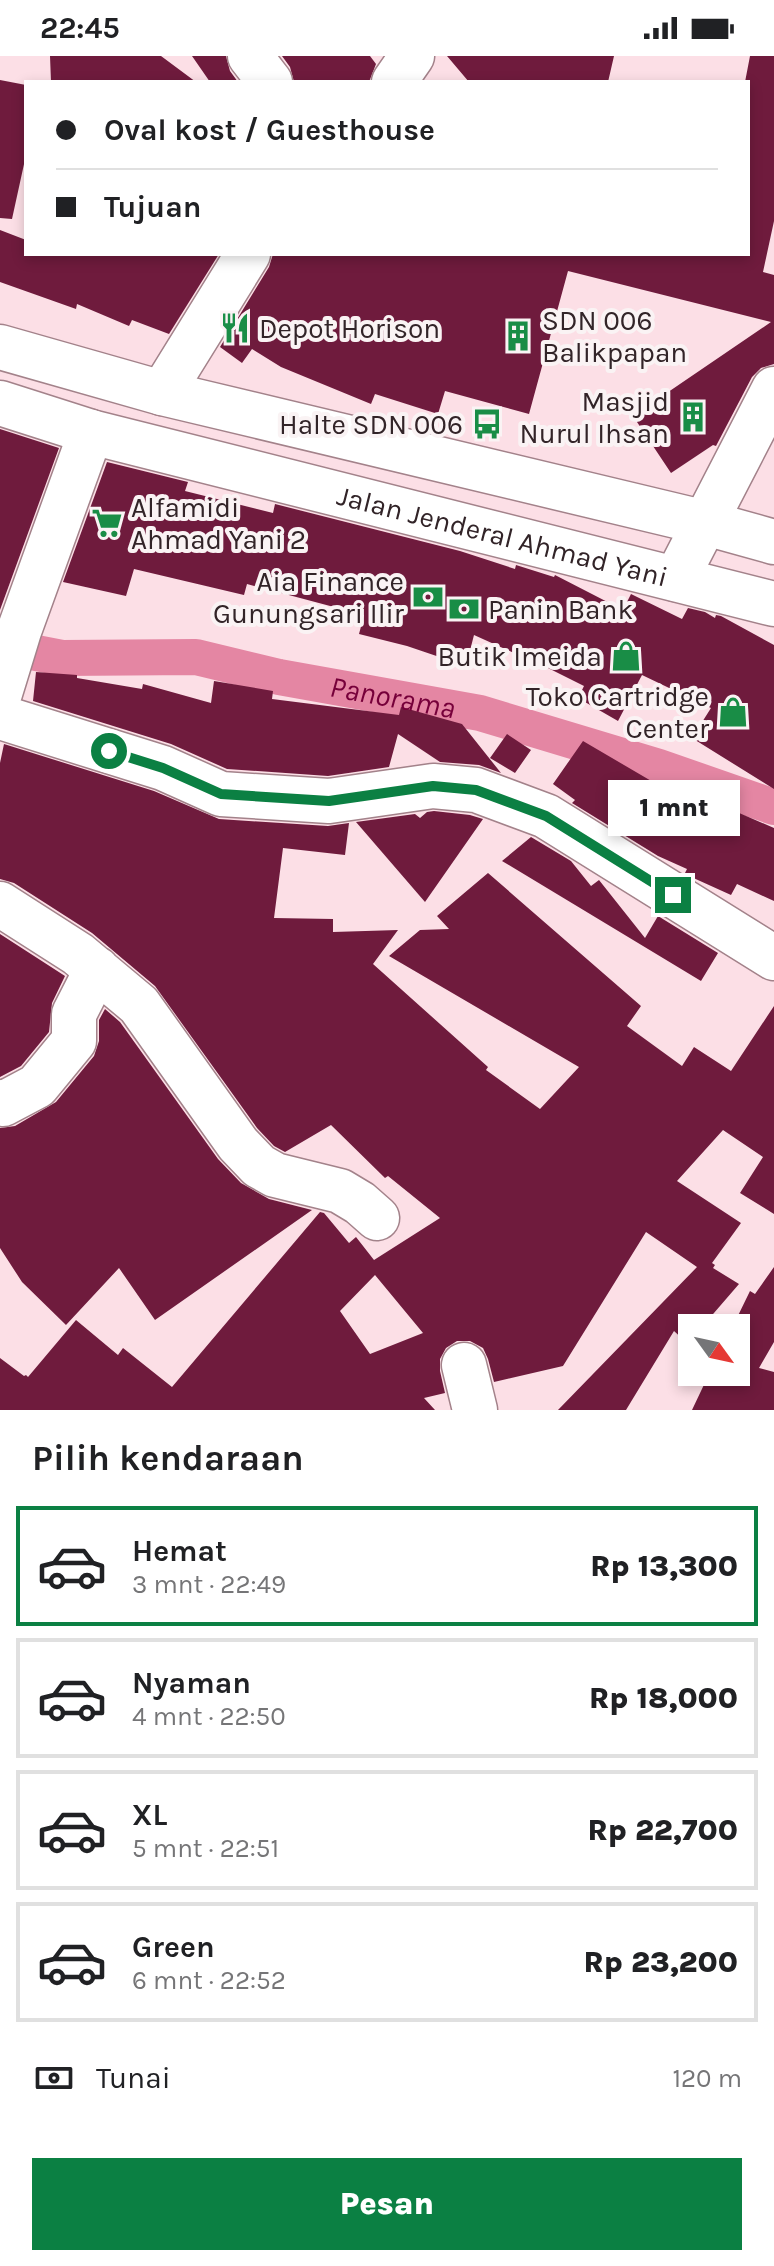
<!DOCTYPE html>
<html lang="id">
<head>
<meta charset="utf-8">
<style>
  body { margin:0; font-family:Karla,sans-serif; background:#f6f6f6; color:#202124; height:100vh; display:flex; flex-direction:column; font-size:30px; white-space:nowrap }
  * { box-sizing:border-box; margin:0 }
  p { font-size:26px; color:#757577 }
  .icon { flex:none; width:44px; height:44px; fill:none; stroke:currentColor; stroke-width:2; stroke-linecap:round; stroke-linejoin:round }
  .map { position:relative; height:1354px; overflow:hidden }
  .panel { display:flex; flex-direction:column; background:#fff; flex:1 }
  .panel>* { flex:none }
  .hud { position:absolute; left:24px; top:24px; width:726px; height:176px; border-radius:0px; box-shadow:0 4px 12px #0003; display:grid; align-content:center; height:176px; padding:0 32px; background:#fff }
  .needle { width:52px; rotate:123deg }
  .buttons { position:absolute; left:678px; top:1258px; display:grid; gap:16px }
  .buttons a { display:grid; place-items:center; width:72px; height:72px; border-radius:0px; background:#fff; box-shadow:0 4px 12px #0003; font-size:40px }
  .end { position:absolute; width:36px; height:36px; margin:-18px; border:10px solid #0b8043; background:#fff; box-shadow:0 0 0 4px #fff }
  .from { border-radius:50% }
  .bubble { position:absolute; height:56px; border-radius:0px; background:#fff; box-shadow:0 4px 12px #0003; font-size:26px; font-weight:800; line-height:56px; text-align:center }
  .hud b { display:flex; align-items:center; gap:28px; height:76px; font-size:30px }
  .hud b+b { border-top:2px solid #e0e0e0 }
  .hud i { width:20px; height:20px; background:#202124 }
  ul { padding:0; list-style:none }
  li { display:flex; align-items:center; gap:24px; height:120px; margin:0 16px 12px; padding:0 16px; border:4px solid #e0e0e0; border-radius:0px }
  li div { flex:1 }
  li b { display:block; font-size:30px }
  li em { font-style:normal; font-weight:800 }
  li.current { border-color:#0b8043 }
  li>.icon { width:72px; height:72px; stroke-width:1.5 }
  h2 { padding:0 32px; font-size:36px; line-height:96px }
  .pay { display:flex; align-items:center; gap:20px; height:88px; padding:0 32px; font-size:30px }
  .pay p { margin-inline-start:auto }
  .action { display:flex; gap:16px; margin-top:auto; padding:16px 32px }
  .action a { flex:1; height:92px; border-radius:0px; background:#0b8043; color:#fff; font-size:32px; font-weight:800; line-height:92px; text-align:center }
  .status { display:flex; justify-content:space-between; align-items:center; height:56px; padding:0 40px; background:#fff; direction:ltr }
  .status svg { height:22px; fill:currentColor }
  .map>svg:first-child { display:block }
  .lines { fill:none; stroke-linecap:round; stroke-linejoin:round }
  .canal { stroke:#e486a3; stroke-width:36 }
  .building { fill:#6f1b3d; fill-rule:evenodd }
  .minor-casing { stroke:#a3828a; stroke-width:47 }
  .major-casing { stroke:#a3828a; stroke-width:47 }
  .minor { stroke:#fff; stroke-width:44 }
  .major { stroke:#fff; stroke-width:44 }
  .route { stroke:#0b8043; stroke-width:10 }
  .labels { text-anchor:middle; stroke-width:8; stroke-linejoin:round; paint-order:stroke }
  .poi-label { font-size:28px; fill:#322428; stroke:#faf3f4; text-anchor:end }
  .street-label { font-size:28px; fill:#322428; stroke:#faf3f4 }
  .water-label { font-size:30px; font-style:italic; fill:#76003a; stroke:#faf3f4 }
</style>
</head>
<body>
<div class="status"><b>22:45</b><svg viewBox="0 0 49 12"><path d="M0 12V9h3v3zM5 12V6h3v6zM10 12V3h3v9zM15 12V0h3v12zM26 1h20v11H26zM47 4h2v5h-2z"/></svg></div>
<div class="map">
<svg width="774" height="1354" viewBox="0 0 774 1354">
  <rect width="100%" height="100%" fill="#fcdfe6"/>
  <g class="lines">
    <path class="canal" id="s1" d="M0 590 62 602 196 601 279 621 480 657 659 711 774 751"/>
  </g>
  <path class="building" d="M50 0H161L196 26H51Z
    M192 0H226L230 15 238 26H210Z
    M282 0H370L376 8 369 26H294L290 11Z
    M447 0H614L608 26H469Z
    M750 0H774V165L763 216 774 219V308L761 312 752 321 716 390 713 389 671 417 633 360 771 266 568 215 529 358 445 335 438 358 375 338 371 348 281 311 252 293 242 307 220 291 269 211 273 198H748V26H745Z
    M0 24 26 29V99L12 163 0 162Z
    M0 174 26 184V198H219L169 278 132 264 129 270 77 248 76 253 0 226Z
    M0 373 59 392 0 554Z
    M107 406 188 426 185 435 273 457 275 448 460 495 515 513 516 509 554 521 555 519 623 554 631 538 682 563 688 552 705 556 715 562 716 559 721 560 774 589V733L692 682 711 652 642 619 618 665 578 642 584 630 514 595V597L474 579 466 610 407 590 359 578 364 559 247 528 244 539 134 513 126 540 63 526Z
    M36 616 77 619V622L142 633 143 628 211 647 214 625 273 635 272 643 399 659 401 651 462 668 501 717 479 709 440 706 398 678 389 711 328 720 227 713 171 688 33 645Z
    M507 678 531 694 515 717 490 702Z
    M583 685 682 743 686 734 774 772V845L737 828 731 839 689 820 685 817 687 813 658 800 572 747 575 744 553 728Z
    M4 688 154 735 219 763 328 770 349 767 345 799 283 792 274 862 333 863V876L398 874 373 908 488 1011 486 1014 540 1053 579 1011 389 900 420 874 449 873 437 860 488 817 641 950 627 970 682 1010 694 991 731 1015 774 950V1158L740 1137 763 1101 723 1074 677 1125 741 1167 712 1207 715 1209 713 1212 739 1228 701 1272H692V1282L687 1287 674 1275 626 1354H558L697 1211 646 1176 563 1310 494 1326 488 1303 483 1292 470 1285H457L446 1292 440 1303V1315L445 1337 424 1342 435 1354H0V1302L24 1320 26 1319 28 1321 76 1264 118 1299 123 1292 172 1331 320 1156 324 1157 349 1187 356 1181 374 1204 440 1162 388 1120 385 1122 331 1069 285 1096 274 1090 257 1072 155 930 92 877 14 827 0 823V707ZM375 1219 423 1277 370 1298 340 1255Z
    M434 755 470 759 483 763 425 846 356 766 415 758 420 762 427 756Z
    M531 781 571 805 591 830 599 824 645 882 658 860 718 897 701 925 502 805Z
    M0 878 65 920 52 947 49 976 21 1010 0 1021Z
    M105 953 120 966 218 1103 241 1127 269 1143 312 1154 155 1264 119 1212 66 1269 22 1226 0 1192V1072L15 1070 56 1046 94 1000 99 985V964Z
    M774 1211V1286L759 1312 774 1316V1354H692L710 1316H736V1272H732L750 1235 755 1238Z"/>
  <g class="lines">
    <g class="minor-casing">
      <path id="minor" d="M250 0 270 26
        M394 26 412 0
        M162 337 248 198
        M676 523 774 333
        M0 637 19 575 91 376
        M0 661 163 712 221 738 329 745 433 730 476 734 546 760 774 902
        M0 848 78 898 139 949 238 1088 259 1110 275 1119 340 1135 360 1147 377 1162
        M0 1046 3 1048 37 1030 74 985V958L97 913
        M464 1309 475 1354"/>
    </g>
    <g class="major-casing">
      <g id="major">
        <path d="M0 291 162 337 706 467 774 486"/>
        <path id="s2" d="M0 347 91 376 774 548"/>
      </g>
    </g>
    <use href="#minor" class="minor"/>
    <use href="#major" class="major"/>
  </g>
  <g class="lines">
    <path class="route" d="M109 695 163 712 221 738 329 745 433 730 476 734 546 760 673 839"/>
  </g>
  <defs>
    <g id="restaurant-bare" transform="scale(2.4)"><path d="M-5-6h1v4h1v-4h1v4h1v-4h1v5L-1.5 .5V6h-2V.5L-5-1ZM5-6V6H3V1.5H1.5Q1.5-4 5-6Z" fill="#198d46" stroke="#faf3f4" stroke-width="2.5" paint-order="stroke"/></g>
    <g id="building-bare" transform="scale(2.4)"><path d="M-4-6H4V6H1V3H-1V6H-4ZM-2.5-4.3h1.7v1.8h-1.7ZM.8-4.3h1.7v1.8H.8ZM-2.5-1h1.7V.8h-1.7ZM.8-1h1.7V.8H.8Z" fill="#198d46" stroke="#faf3f4" stroke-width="2.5" paint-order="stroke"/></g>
    <g id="bus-bare" transform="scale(2.4)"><path d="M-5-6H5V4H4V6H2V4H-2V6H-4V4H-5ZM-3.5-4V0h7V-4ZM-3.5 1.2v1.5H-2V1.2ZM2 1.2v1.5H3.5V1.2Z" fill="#198d46" stroke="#faf3f4" stroke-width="2.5" paint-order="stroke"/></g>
    <g id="supermarket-bare" transform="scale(2.4)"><path d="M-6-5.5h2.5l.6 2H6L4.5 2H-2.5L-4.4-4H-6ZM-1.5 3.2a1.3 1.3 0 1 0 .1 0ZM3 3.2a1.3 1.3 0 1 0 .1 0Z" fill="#198d46" stroke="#faf3f4" stroke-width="2.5" paint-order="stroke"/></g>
    <g id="bank-bare" transform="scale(2.4)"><path d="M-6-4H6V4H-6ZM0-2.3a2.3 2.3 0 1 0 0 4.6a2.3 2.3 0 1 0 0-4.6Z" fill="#198d46" stroke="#faf3f4" stroke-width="2.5" paint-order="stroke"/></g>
    <g id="shop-bare" transform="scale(2.4)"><path d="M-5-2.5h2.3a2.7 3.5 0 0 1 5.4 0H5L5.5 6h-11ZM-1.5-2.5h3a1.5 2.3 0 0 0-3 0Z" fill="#198d46" stroke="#faf3f4" stroke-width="2.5" paint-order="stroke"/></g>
  </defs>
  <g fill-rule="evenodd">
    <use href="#restaurant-bare" x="235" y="272"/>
    <use href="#building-bare" x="518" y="280"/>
    <use href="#building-bare" x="693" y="361"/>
    <use href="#bus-bare" x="487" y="368"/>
    <use href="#supermarket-bare" x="107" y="467"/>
    <use href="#bank-bare" x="428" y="541"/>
    <use href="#bank-bare" x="464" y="553"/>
    <use href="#shop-bare" x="626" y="600"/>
    <use href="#shop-bare" x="733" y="656"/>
  </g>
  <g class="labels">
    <g class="poi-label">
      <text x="542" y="274" text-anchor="start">SDN 006<tspan x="542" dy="32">Balikpapan</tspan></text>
      <text x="259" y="282" text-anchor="start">Depot Horison</text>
      <text x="669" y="355">Masjid<tspan x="669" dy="32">Nurul Ihsan</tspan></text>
      <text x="463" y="378">Halte SDN 006</text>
      <text x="131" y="461" text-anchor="start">Alfamidi<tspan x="131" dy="32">Ahmad Yani 2</tspan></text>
      <text x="404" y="535">Aia Finance<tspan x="404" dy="32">Gunungsari Ilir</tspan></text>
      <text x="488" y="563" text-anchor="start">Panin Bank</text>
      <text x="602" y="610">Butik Imeida</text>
      <text x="709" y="650">Toko Cartridge<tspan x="709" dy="32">Center</tspan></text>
    </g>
    <g class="street-label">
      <text dy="10" stroke="none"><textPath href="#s2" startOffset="520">Jalan Jenderal Ahmad Yani</textPath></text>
    </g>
    <g class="water-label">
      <text dy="10" stroke="none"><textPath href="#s1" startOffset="398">Panorama</textPath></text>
    </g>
  </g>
</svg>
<div class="buttons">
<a><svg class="needle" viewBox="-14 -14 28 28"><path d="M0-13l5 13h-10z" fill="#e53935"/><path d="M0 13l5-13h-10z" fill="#757577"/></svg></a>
</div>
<i class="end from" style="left:109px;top:695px"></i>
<i class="end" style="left:673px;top:839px"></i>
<div class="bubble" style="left:608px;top:724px;width:132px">1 mnt</div>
<div class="hud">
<b><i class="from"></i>Oval kost / Guesthouse</b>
<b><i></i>Tujuan</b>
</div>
</div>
<section class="panel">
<h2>Pilih kendaraan</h2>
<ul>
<li class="current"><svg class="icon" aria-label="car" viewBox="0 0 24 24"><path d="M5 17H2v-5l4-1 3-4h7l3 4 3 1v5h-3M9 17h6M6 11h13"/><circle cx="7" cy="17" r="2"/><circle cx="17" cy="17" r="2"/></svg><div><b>Hemat</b><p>3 mnt · 22:49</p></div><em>Rp 13,300</em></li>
<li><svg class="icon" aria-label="car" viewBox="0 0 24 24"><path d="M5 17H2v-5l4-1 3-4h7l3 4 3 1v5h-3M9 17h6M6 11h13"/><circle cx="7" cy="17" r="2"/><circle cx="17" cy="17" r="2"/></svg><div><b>Nyaman</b><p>4 mnt · 22:50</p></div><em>Rp 18,000</em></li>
<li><svg class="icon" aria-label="car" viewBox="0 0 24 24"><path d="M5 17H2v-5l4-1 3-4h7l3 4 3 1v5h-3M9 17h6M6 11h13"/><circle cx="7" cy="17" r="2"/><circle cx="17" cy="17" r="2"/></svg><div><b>XL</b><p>5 mnt · 22:51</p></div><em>Rp 22,700</em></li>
<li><svg class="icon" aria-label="car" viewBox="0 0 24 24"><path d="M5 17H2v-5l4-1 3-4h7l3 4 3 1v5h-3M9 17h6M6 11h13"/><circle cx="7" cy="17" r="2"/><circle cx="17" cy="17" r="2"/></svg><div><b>Green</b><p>6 mnt · 22:52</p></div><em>Rp 23,200</em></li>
</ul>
<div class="pay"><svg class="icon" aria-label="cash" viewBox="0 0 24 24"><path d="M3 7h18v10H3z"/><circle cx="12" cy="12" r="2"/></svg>Tunai<p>120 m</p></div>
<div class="action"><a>Pesan</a></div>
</section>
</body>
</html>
